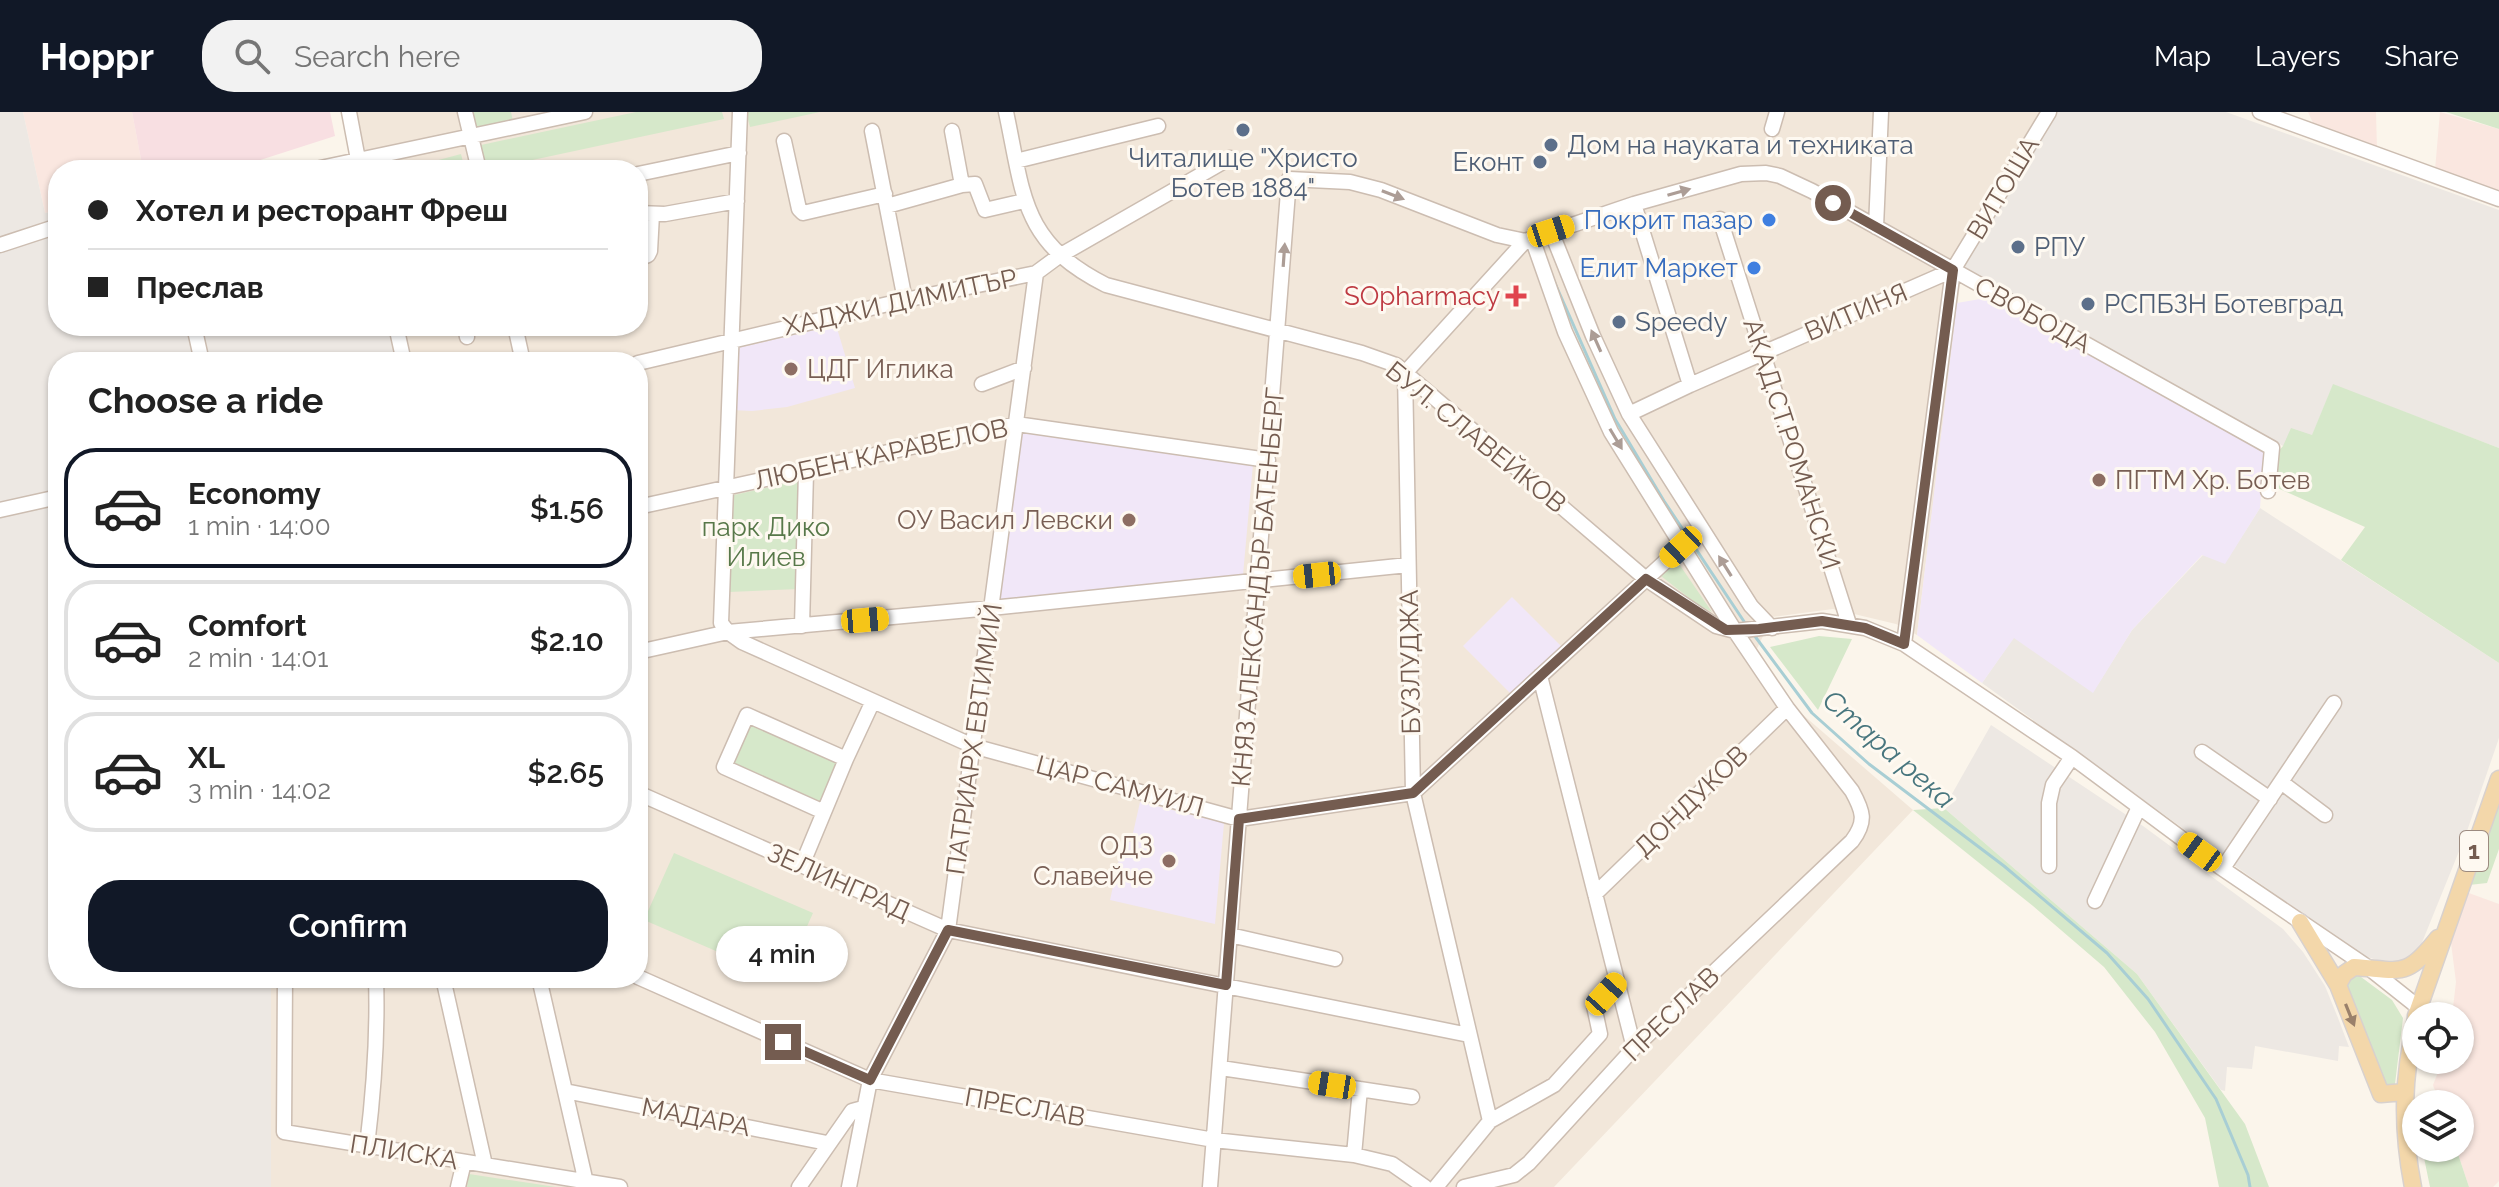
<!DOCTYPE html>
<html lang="en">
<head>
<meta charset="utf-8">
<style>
  body { margin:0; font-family:Raleway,sans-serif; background:#f2f2f2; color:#222; height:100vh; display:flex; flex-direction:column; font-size:30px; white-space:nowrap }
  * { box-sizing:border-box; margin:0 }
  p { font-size:26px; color:#767676 }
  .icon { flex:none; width:44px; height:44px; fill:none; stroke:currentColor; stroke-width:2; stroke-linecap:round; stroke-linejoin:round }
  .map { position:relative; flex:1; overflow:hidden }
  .side { position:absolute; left:48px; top:240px; width:600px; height:636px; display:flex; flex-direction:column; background:#fff; border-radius:32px; box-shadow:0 2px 6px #0004 }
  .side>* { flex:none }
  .top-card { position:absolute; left:48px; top:48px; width:600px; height:176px; border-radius:32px; box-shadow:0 2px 6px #0004; display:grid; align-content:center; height:176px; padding:0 40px; background:#fff }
  .tools { position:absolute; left:2402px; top:890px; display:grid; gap:16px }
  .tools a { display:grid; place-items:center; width:72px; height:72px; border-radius:50%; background:#fff; box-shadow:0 2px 6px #0004; font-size:40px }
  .end { position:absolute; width:36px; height:36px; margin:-18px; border:10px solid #745c50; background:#fff; box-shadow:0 0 0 4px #fff }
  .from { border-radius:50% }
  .bubble { position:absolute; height:56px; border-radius:28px; background:#fff; box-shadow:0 2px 6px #0004; font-size:26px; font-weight:600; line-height:56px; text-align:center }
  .car { position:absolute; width:24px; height:48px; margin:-24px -12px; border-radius:10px; box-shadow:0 0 6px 2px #0007; background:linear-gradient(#f5c518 24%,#345 0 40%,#f5c518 0 76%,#345 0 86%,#f5c518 0) }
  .top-card b { display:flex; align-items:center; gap:28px; height:76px; font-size:30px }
  .top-card b+b { border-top:2px solid #e0e0e0 }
  .top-card i { width:20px; height:20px; background:#222 }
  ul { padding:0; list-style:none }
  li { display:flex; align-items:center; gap:24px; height:120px; margin:0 16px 12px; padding:0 24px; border:4px solid #e0e0e0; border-radius:32px }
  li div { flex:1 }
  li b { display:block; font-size:30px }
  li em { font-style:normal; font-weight:600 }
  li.on { border-color:#111827 }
  li>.icon { width:72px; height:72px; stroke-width:1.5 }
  h2 { padding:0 40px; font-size:36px; line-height:96px }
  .action { display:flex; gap:16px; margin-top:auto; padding:16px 40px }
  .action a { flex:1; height:92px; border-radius:32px; background:#111827; color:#fff; font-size:32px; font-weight:600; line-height:92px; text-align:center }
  header { display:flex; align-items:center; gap:48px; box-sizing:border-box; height:112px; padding:0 40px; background:#111827; color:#fff }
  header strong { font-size:38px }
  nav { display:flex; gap:44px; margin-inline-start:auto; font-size:28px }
  .search { width:560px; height:72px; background:#f2f2f2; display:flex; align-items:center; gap:20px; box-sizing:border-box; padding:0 28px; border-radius:32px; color:#767676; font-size:30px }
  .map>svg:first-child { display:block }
  .residential { fill:#f2e7da }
  .commercial { fill:#fae7e0 }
  .industrial { fill:#ede8e3 }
  .education { fill:#f1e7f8 }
  .medical { fill:#f8dfe2 }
  .green { fill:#d6e8ca }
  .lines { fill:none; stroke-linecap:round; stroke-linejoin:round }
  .stream { stroke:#a8ced4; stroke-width:3 }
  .minor-casing { stroke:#ccbdb1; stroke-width:17 }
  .major-casing { stroke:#d8d1ce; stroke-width:19 }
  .minor { stroke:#fff; stroke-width:14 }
  .major { stroke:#f3d7aa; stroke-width:16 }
  .oneway { fill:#ac9d96 }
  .oneway2 { fill:#9a816b }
  .route { stroke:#745c50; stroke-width:10 }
  .service-dot { fill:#5c6f8a; stroke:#fef9f1; stroke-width:3 }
  .shop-dot { fill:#3f7fe0; stroke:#fef9f1; stroke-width:3 }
  .health-dot { fill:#e0444e; stroke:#fef9f1; stroke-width:3 }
  .education-dot { fill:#8d6e63; stroke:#fef9f1; stroke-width:3 }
  .labels { text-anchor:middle; stroke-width:6; stroke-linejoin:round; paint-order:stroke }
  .shield { fill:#fef9f1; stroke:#9d8b80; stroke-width:2 }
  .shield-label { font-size:24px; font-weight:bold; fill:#745c50 }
  .service-label { font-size:26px; fill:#4e5e75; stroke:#fef9f1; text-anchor:start }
  .street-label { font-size:26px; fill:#745c50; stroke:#fef9f1 }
  .shop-label { font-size:26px; fill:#366cbe; stroke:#fef9f1; text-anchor:end }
  .health-label { font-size:26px; fill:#be3a42; stroke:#fef9f1; text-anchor:end }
  .education-label { font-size:26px; fill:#785e54; stroke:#fef9f1; text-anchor:start }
  .park-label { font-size:26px; fill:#577849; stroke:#fef9f1 }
  .water-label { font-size:28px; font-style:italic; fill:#48767e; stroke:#fef9f1 }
</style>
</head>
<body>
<header>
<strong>Hoppr</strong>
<div class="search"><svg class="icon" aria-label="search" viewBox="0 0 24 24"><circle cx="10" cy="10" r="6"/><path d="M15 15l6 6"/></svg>Search here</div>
<nav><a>Map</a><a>Layers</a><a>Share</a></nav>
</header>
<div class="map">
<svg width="2499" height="1075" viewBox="0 0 2499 1075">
  <rect width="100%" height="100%" fill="#fbf5eb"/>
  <path class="residential" d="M349 0H2051L1962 156 1917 523 1896 512 1833 497 1772 505 1755 541 1802 602 1913 698 1554 1075H271V866H638V250H404L396 214H638V58H360Z"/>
  <path class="commercial" d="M23 0H132L143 58H58V99L45 101Z
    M2308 0H2376L2377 38 2318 16 2313 11Z
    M2440 0 2499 17V82L2435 58Z
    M2466 780 2499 792V1069L2493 1075H2469L2456 1036H2460V992H2440L2433 973 2443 948H2460V904H2452L2456 870 2451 831Z"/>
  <path class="industrial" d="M0 0H23L45 101 58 99V214H396L404 250H58V866H271V1075H0Z
    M2051 0H2226L2499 98V336L2333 273 2312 324 2283 334 1962 156Z
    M2260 396 2499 551V626L2466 722 2421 833 2413 842 2402 848H2377L2364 844 2235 754 1982 571 2014 525 2093 580 2132 518 2203 443 2225 451Z
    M1991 613 2143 714 2283 817 2303 840 2325 874 2338 906 2349 935 2339 934 2338 949 2255 934 2252 957 2227 955 2225 979 2221 978 2137 862 1944 696Z"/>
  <path class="education" d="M1986 186 2264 339 2260 396 2225 452 2202 443 2132 518 2093 581 2014 526 1982 571 1917 523 1957 191Z
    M836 213 855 276 787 295 752 299 732 298 734 237Z
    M1023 318 1253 352 1243 463 1000 489Z
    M1512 485 1561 534 1512 583 1463 534Z
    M1140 690 1224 711 1215 812 1110 788 1123 729 1131 730Z"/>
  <path class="medical" d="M132 0H330L335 24 229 58H143Z"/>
  <path class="green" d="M470 0H511L515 18 477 28Z
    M636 0H722L724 7 486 58 481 33Z
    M746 0H820L750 15Z
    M2446 0H2499V17Z
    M461 42 465 58H401Z
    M2333 272 2499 336V551L2341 448 2365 415 2273 374 2276 342 2283 334 2291 316 2312 323Z
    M801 368 799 477 729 480 734 383Z
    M1677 449 1712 500 1698 493 1661 464Z
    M1819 524 1852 527 1818 598 1770 535Z
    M750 608 841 650 821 692 730 651Z
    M2499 689V737L2487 771 2469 773Z
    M1944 696 2137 862 2245 1012 2269 1075H2219L2205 1006 2155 920 2104 855 2033 794 1913 698Z
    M674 741 813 801 783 868 644 808Z
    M2357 862 2392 888 2403 906 2395 972 2391 977H2386L2346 872V866Z
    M2422 1036H2456L2469 1075H2430Z
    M469 1062 556 1075H467Z"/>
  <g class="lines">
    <path class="stream" d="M1554 169 1615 307 1664 389 1747 514
      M1754 523 1812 601 1869 652 2004 754 2107 841 2148 887 2216 987 2248 1063 2250 1075"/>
    <g class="minor-casing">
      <path id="minor" d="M349 0 360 58
        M465 0 479 58
        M740 0 721 511 728 520 742 530 973 634 1239 707 1413 681 1681 435
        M1006 0C1024 84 1021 130 1106 173L1362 241 1396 253 1646 467 1716 514 1735 519 1822 509 1865 516 1904 532 2072 645 2220 755 2369 856 2418 895
        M2260 0 2499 87
        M1772 17 1777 0
        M872 19 905 188
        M784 29 799 97 803 101 885 82
        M1016 49 1158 14
        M311 58 585 0
        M638 62 739 41
        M962 73 975 72 985 98 1024 89
        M1634 92 1690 273
        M887 94 962 73 952 19
        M638 101 665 102 737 89
        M1720 107 1849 512
        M1876 115 1881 0
        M1551 119 1593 224 1629 302 1751 494 1772 516
        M0 133 58 114
        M638 147 648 143 650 139 652 102
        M194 214 202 250
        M396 214 404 250
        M465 214 467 225
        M515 214 523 250
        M638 251 905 188 1036 161 1059 144 1230 46
        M982 272 1024 256
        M1629 302 1690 273 1953 158
        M638 395 1016 312 1268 348
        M0 398 58 385
        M802 514 806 360
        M1904 532 1953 158 2049 0
        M638 540 728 520 991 496 1408 453
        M1540 564 1634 936
        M2202 640 2270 687
        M846 647 873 589
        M2281 670 2325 703
        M638 681 948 818 1469 923
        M802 753 846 647 747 603 724 655 824 700
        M2049 754V691L2053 673 2072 645
        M2223 756 2334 591
        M1595 782 1787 596
        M2095 789 2139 695
        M1230 823 1335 847
        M638 865 870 968 1214 1028 1354 1043 1392 1052 1425 1075
        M285 866 284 1020 620 1075
        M443 866 485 1053
        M539 866 587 1075
        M1221 956 1412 985
        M565 979 827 1031
        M1490 1009 1413 681 1405 261 1525 129
        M367 1034C374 977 378 923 376 866
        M1354 1043 1360 977
        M458 1075 464 1050
        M799 1075 852 999 863 996
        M849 1075 870 968 948 818 1036 161
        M1210 1075 1289 67 1350 70 1381 78 1497 123 1525 129 1634 92 1741 62 1766 61 1780 64 1812 79 2272 336 2268 379
        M1436 1075 1490 1009 1554 973 1600 922 1594 894 1617 869
        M1464 1075 1514 1063 1529 1051 1634 936 1852 729C1867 709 1863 699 1852 679L1787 596 1735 519 1611 320 1565 220 1532 126"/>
    </g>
    <g class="major-casing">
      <path id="major" d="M2300 810 2338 873 2381 982 2404 980
        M2338 873 2344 862 2354 855C2401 858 2406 867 2438 826
        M2416 904 2499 667
        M2413 1075C2401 1014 2403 966 2416 906"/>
    </g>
    <use href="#minor" class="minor"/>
    <use href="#major" class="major"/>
  </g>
  <defs><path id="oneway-solid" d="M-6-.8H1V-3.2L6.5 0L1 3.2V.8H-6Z" transform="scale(2)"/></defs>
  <g class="oneway">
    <use href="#oneway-solid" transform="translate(1679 80) rotate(-16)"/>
    <use href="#oneway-solid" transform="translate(1393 83) rotate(21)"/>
    <use href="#oneway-solid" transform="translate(1284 143) rotate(-86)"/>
    <use href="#oneway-solid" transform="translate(1596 229) rotate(-114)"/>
    <use href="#oneway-solid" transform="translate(1616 327) rotate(59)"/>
    <use href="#oneway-solid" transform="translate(1725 454) rotate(-122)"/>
  </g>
  <use class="oneway2" href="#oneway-solid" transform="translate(2350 903) rotate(68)"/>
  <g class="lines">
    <path class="route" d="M783 930 870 968 948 818 1226 873 1239 707 1413 681 1646 467 1726 518 1759 517 1822 509 1865 516 1904 532 1953 158 1833 91"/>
  </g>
  <g class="service-dot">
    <circle cx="1243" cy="18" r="8"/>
    <circle cx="1551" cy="33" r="8"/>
    <circle cx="1540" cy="50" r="8"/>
    <circle cx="2018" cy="135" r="8"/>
    <circle cx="2088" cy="192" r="8"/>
    <circle cx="1619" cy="210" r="8"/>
  </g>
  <g class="shop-dot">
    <circle cx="1769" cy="108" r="8"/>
    <circle cx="1754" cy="156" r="8"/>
  </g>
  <path class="health-dot" d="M1512 172h8v8h8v8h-8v8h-8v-8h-8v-8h8z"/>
  <g class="education-dot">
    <circle cx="791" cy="257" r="8"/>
    <circle cx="2099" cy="368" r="8"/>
    <circle cx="1129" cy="408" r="8"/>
    <circle cx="1169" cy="749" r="8"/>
  </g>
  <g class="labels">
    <rect class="shield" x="2460" y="719" width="28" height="40" rx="6"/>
    <g class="shield-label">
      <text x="2474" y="747">1</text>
    </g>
    <g class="service-label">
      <text x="1567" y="42">Дом на науката и техниката</text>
      <text x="1243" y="55" text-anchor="middle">Читалище "Христо<tspan x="1243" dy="30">Ботев 1884"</tspan></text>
      <text x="1524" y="59" text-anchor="end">Еконт</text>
      <text x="2034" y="144">РПУ</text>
      <text x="2104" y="201">РСПБЗН Ботевград</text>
      <text x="1635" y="219">Speedy</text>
    </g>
    <g class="street-label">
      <text transform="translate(2003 76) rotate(-59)" y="9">ВИТОША</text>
      <text transform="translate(900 190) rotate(-12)" y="9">ХАДЖИ ДИМИТЪР</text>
      <text transform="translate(1856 200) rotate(-23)" y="9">ВИТИНЯ</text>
      <text transform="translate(2033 203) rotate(29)" y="9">СВОБОДА</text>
      <text transform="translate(1476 325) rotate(39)" y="9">БУЛ. СЛАВЕЙКОВ</text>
      <text transform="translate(1792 332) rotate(72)" y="9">АКАД.СТ.РОМАНСКИ</text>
      <text transform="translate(881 342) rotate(-12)" y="9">ЛЮБЕН КАРАВЕЛОВ</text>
      <text transform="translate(1258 475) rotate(-85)" y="9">КНЯЗ АЛЕКСАНДЪР БАТЕНБЕРГ</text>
      <text transform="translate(1410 550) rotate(-91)" y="9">БУЗЛУДЖА</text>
      <text transform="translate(974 627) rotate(-82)" y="9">ПАТРИАРХ ЕВТИМИЙ</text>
      <text transform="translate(1120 674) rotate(15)" y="9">ЦАР САМУИЛ</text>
      <text transform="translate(1691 689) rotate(-44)" y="9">ДОНДУКОВ</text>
      <text transform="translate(839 770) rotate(24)" y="9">ЗЕЛИНГРАД</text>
      <text transform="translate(1671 902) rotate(-44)" y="9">ПРЕСЛАВ</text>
      <text transform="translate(1025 995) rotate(10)" y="9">ПРЕСЛАВ</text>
      <text transform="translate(696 1005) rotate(11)" y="9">МАДАРА</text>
      <text transform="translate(404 1040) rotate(9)" y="9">ПЛИСКА</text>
    </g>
    <g class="shop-label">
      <text x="1753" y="117">Покрит пазар</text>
      <text x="1738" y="165">Елит Маркет</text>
    </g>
    <g class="health-label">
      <text x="1500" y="193">SOpharmacy</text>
    </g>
    <g class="education-label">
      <text x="807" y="266">ЦДГ Иглика</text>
      <text x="2115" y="377">ПГТМ Хр. Ботев</text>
      <text x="1113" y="417" text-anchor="end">ОУ Васил Левски</text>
      <text x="1153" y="743" text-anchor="end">ОДЗ<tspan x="1153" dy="30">Славейче</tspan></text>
    </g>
    <g class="park-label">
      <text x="766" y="424">парк Дико<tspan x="766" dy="30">Илиев</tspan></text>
    </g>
    <g class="water-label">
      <text transform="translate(1889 637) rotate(41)" y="10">Стара река</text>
    </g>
  </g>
</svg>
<div class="tools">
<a><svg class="icon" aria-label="locate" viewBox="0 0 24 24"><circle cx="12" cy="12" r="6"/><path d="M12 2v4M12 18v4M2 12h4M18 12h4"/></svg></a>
<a><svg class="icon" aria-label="layers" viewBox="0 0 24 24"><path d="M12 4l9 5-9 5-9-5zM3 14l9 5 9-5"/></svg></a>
</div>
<i class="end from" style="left:1833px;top:91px"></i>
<i class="end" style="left:783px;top:930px"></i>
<div class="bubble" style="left:716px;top:814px;width:132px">4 min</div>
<i class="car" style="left:1551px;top:119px;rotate:72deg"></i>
<i class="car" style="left:1681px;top:435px;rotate:227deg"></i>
<i class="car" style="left:1317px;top:463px;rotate:264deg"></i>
<i class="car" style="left:865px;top:508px;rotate:85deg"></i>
<i class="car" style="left:2200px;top:740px;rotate:306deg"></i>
<i class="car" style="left:1606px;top:882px;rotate:42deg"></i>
<i class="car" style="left:1332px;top:973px;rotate:279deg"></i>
<div class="top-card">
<b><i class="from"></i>Хотел и ресторант Фреш</b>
<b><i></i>Преслав</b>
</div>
<section class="side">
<h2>Choose a ride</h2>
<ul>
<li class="on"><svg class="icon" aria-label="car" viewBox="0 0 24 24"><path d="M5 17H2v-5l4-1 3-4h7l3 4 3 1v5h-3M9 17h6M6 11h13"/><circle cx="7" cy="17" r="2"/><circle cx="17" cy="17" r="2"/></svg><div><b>Economy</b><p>1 min · 14:00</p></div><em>$1.56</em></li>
<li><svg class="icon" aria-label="car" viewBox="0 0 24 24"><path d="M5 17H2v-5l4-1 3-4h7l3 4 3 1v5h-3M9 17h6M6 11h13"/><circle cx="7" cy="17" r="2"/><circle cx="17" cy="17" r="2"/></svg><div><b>Comfort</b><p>2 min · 14:01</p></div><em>$2.10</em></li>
<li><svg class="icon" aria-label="car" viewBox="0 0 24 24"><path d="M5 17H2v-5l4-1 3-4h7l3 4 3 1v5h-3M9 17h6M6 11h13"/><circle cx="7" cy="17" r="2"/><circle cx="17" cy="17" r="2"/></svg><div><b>XL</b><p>3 min · 14:02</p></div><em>$2.65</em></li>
</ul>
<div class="action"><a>Confirm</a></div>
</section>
</div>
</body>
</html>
